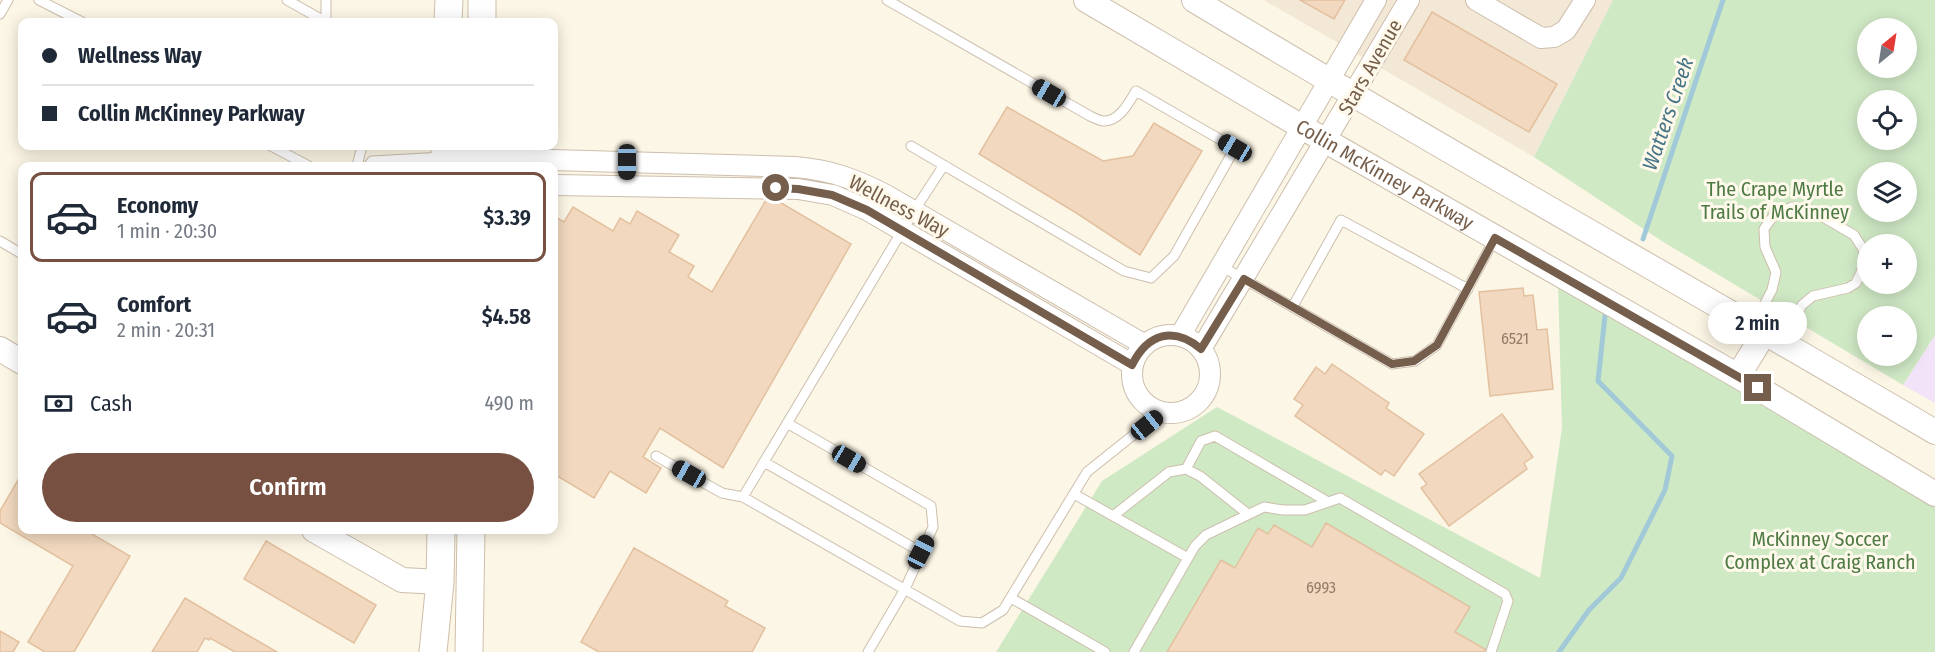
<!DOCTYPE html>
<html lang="en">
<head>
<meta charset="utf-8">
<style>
  body { margin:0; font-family:"Fira Sans Condensed",sans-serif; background:#f6f6f7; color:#1f2937; height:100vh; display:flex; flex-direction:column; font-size:22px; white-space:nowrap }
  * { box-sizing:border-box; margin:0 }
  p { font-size:20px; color:#747a83 }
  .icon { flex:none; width:33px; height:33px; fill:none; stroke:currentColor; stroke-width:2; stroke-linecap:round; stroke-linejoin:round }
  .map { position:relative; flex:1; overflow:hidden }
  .side { position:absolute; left:18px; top:162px; width:540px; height:372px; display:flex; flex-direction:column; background:#fff; border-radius:12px; box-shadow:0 3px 15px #0003 }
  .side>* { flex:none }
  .guide { position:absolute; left:18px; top:18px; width:540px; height:132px; border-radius:12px; box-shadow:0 3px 15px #0003; display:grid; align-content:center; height:132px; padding:0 24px; background:#fff }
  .needle { width:39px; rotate:30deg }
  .tools { position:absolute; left:1857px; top:18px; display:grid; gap:12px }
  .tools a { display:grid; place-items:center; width:60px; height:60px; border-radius:50%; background:#fff; box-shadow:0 3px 15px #0003; font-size:30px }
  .end { position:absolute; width:27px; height:27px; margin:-14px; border:8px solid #755e4b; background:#fff; box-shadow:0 0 0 3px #fff }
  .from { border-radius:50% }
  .bubble { position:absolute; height:42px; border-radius:21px; background:#fff; box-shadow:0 3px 15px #0003; font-size:20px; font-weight:600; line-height:42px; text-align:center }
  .car { position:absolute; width:18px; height:36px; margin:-18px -9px; border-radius:8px; box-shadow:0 0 4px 2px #0007; background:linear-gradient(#222 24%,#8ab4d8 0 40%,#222 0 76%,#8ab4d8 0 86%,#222 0) }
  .guide b { display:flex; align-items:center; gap:21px; height:57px; font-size:22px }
  .guide b+b { border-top:2px solid #e0e1e3 }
  .guide i { width:15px; height:15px; background:#1f2937 }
  ul { padding:10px 0 0; list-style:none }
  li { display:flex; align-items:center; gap:18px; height:90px; margin:0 12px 9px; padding:0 12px; border:3px solid transparent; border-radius:12px }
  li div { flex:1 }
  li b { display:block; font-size:22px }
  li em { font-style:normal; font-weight:600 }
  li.selected { border-color:#775042 }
  li>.icon { width:54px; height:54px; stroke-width:1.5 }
  .pay { display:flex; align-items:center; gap:15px; height:66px; padding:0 24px; font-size:22px }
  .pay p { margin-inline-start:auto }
  .action { display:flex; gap:12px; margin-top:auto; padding:12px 24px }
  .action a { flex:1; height:69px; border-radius:36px; background:#775042; color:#fff; font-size:24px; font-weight:600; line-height:69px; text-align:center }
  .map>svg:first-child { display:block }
  .residential { fill:#f3e8d5 }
  .education { fill:#f3e3f8 }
  .green { fill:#d0e9c5; fill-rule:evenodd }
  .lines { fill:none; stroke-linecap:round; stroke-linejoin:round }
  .stream { stroke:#a1c9d7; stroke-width:5 }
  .building { fill:#f1d8be; stroke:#e3c09f; stroke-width:1.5 }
  .service-casing { stroke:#cdbead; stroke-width:11 }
  .minor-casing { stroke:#cdbead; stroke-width:22 }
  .tertiary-casing { stroke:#cdbead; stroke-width:26 }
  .secondary-casing { stroke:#d0bfaa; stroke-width:29 }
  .service { stroke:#fff; stroke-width:9 }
  .minor { stroke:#fff; stroke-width:20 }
  .tertiary { stroke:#fff; stroke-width:24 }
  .secondary { stroke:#fff; stroke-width:27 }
  .route { stroke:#755e4b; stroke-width:8 }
  .labels { text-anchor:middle; stroke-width:6; stroke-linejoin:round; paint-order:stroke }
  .number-label { font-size:16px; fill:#947c68 }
  .street-label { font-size:20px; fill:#755e4b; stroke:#fff9ec }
  .park-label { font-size:20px; fill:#4e7a43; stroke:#fff9ec }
  .water-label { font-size:21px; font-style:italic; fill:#467587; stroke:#fff9ec }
</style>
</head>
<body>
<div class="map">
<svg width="1935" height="652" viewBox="0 0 1935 652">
  <rect width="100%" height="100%" fill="#fcf6e6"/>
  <path class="residential" d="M1264 0H1613L1534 157Z"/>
  <path class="education" d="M1935 335V403L1903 385Z"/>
  <path class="green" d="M1613 0H1935V335L1903 385 1665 243 1534 157ZM1868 28H1906V68H1868ZM1868 100H1906V140H1868ZM1868 172H1906V212H1868ZM1868 244H1906V284H1868ZM1868 316H1906V356H1868Z
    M1558 283 1935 502V652H996L1102 481 1217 407 1540 578 1562 428Z"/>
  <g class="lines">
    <path class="stream" d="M1643 239 1723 0
      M1559 652 1589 610 1621 578 1665 490 1672 456 1598 381 1605 316"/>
  </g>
  <path class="building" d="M1300 0H1345L1334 19Z
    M1432 12 1557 84 1529 132 1404 60Z
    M1007 107 1103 161 1133 156 1154 123 1202 151 1140 255 1078 214 979 154Z
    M766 200 778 201 851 244 723 468 660 428 643 457 661 468 646 493 610 471 594 498 554 474V216L564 222 573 207 613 231 620 218 630 224 637 211 679 235 669 252 694 266 688 277 712 292Z
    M1523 288 1524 296 1533 295 1537 330 1547 329 1553 389 1490 396 1479 292Z
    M1332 364 1389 403 1386 408 1424 434 1394 476 1385 470 1381 475 1295 416 1303 405 1294 399 1316 367 1325 374Z
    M1502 414 1533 457 1524 463 1527 469 1449 526 1421 488 1427 484 1419 474Z
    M22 473V530H85L130 556 74 652H45L28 642 73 566 0 523V511Z
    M1326 523 1470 607 1455 632 1485 649 1484 652H1167L1221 560 1235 568 1258 528 1268 534 1274 525 1312 547Z
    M266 541 376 605 354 643 244 579Z
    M634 548 728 601 725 606 765 628 752 652H599L581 642Z
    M185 598 232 626 277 652H235L210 638 209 640 205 638 197 652H152Z
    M0 631 19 642 13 652H0Z"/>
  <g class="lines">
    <g class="service-casing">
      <path id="service" d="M39 0 82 22
        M287 0 326 22
        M887 0 1090 116C1094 118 1100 121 1104 121 1120 121 1129 102 1136 91L1235 148 1174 256 1151 278 1124 271 911 146
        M0 14 8 0
        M326 22V0
        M271 146 309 166
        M357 166 361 150 360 146
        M368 166 372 161 443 157
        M1792 207 1811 210 1854 235 1863 249 1865 258 1864 266 1856 283 1848 288 1813 296 1802 305 1792 322 1765 332 1764 305 1772 290 1776 272 1765 247 1764 229 1774 215Z
        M0 241 22 254
        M1221 266 1392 364 1415 361 1437 345 1495 238
        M1293 306 1341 220 1468 289
        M787 423 931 506 933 527 905 589 868 652
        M656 456 722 493 743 497 960 621 982 623 1003 610 1087 472 1162 412
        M764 462 921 552
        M1186 469 1201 441 1215 436 1328 502
        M1074 494 1188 558 1195 546 1206 535 1264 507 1283 510H1305L1340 498 1505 594 1508 601 1491 652
        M743 497 914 211 944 165
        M1113 516 1169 472 1186 469 1200 476 1248 514
        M1011 598 1105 652
        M1134 652 1188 558"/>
    </g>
    <g class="minor-casing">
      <path id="minor" d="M1476 0 1541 38 1554 37 1566 30 1585 0
        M445 157 795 167C831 170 855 179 886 195L1145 345
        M554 185 798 189 833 195 867 210 1133 365
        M1132 374a39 39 0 1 1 78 0a39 39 0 1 1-78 0Z
        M1180 336 1376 0
        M1201 349 1409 0"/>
    </g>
    <g class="tertiary-casing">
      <g id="tertiary">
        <path id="s1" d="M1086 0 1326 141 1738 376 1935 494"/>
        <path d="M1194 0C1439 148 1689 287 1935 432"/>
        <path d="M0 349 22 362"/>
        <path d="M1738 376 1765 332"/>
        <path d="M314 530 402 580 440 582"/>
      </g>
    </g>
    <g class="secondary-casing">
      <path id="secondary" d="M448 22 449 0
        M482 22V0
        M445 166V146
        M478 166 479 146
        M433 652 440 582 441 530
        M469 652 471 530"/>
    </g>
    <use href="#service" class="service"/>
    <use href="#minor" class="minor"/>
    <use href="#tertiary" class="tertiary"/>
    <use href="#secondary" class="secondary"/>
  </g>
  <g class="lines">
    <path class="route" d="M776 188 798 189 832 195 867 210 1132 365C1148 333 1174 326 1201 349L1244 279 1392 364 1414 361 1437 345 1495 238 1758 388"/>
  </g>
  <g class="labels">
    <g class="number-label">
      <text x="1515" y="344">6521</text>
      <text x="1321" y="593">6993</text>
    </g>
    <g class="street-label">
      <text transform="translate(1370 67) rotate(-60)" y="7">Stars Avenue</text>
      <text dy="7" stroke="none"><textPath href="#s1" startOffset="346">Collin McKinney Parkway</textPath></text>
      <text transform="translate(899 206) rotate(28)" y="7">Wellness Way</text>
    </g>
    <g class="park-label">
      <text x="1775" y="196">The Crape Myrtle<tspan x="1775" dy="23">Trails of McKinney</tspan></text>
      <text x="1820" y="546">McKinney Soccer<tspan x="1820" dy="23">Complex at Craig Ranch</tspan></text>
    </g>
    <g class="water-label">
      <text transform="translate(1668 114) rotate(-71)" y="7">Watters Creek</text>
    </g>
  </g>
</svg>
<div class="tools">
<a><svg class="needle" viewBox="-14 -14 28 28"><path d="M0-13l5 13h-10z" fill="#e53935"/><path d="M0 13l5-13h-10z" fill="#747a83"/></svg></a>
<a><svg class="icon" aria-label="locate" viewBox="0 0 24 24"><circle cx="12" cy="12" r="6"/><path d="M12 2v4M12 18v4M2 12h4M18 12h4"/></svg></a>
<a><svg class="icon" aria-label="layers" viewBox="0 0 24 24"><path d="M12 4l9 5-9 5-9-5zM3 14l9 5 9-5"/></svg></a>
<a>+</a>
<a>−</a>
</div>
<i class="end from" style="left:776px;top:188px"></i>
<i class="end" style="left:1758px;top:388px"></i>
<div class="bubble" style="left:1708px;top:302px;width:99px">2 min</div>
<i class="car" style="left:1049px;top:93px;rotate:300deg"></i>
<i class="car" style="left:1235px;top:148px;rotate:300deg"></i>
<i class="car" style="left:627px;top:162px;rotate:180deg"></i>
<i class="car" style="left:1147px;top:425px;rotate:51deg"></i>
<i class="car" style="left:849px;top:459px;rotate:120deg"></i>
<i class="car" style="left:689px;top:474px;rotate:299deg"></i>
<i class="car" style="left:921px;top:552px;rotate:27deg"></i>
<div class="guide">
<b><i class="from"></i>Wellness Way</b>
<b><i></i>Collin McKinney Parkway</b>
</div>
<section class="side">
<ul>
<li class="selected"><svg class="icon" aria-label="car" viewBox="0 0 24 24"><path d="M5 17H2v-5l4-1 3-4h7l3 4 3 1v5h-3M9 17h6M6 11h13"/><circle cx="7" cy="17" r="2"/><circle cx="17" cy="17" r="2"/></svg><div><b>Economy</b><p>1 min · 20:30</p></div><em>$3.39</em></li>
<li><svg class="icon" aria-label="car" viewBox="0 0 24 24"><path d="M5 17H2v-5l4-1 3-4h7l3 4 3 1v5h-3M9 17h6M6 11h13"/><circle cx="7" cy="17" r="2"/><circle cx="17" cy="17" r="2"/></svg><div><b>Comfort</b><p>2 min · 20:31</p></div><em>$4.58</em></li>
</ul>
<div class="pay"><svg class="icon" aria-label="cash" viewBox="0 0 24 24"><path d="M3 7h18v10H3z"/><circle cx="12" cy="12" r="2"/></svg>Cash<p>490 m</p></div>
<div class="action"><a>Confirm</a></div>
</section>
</div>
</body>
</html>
